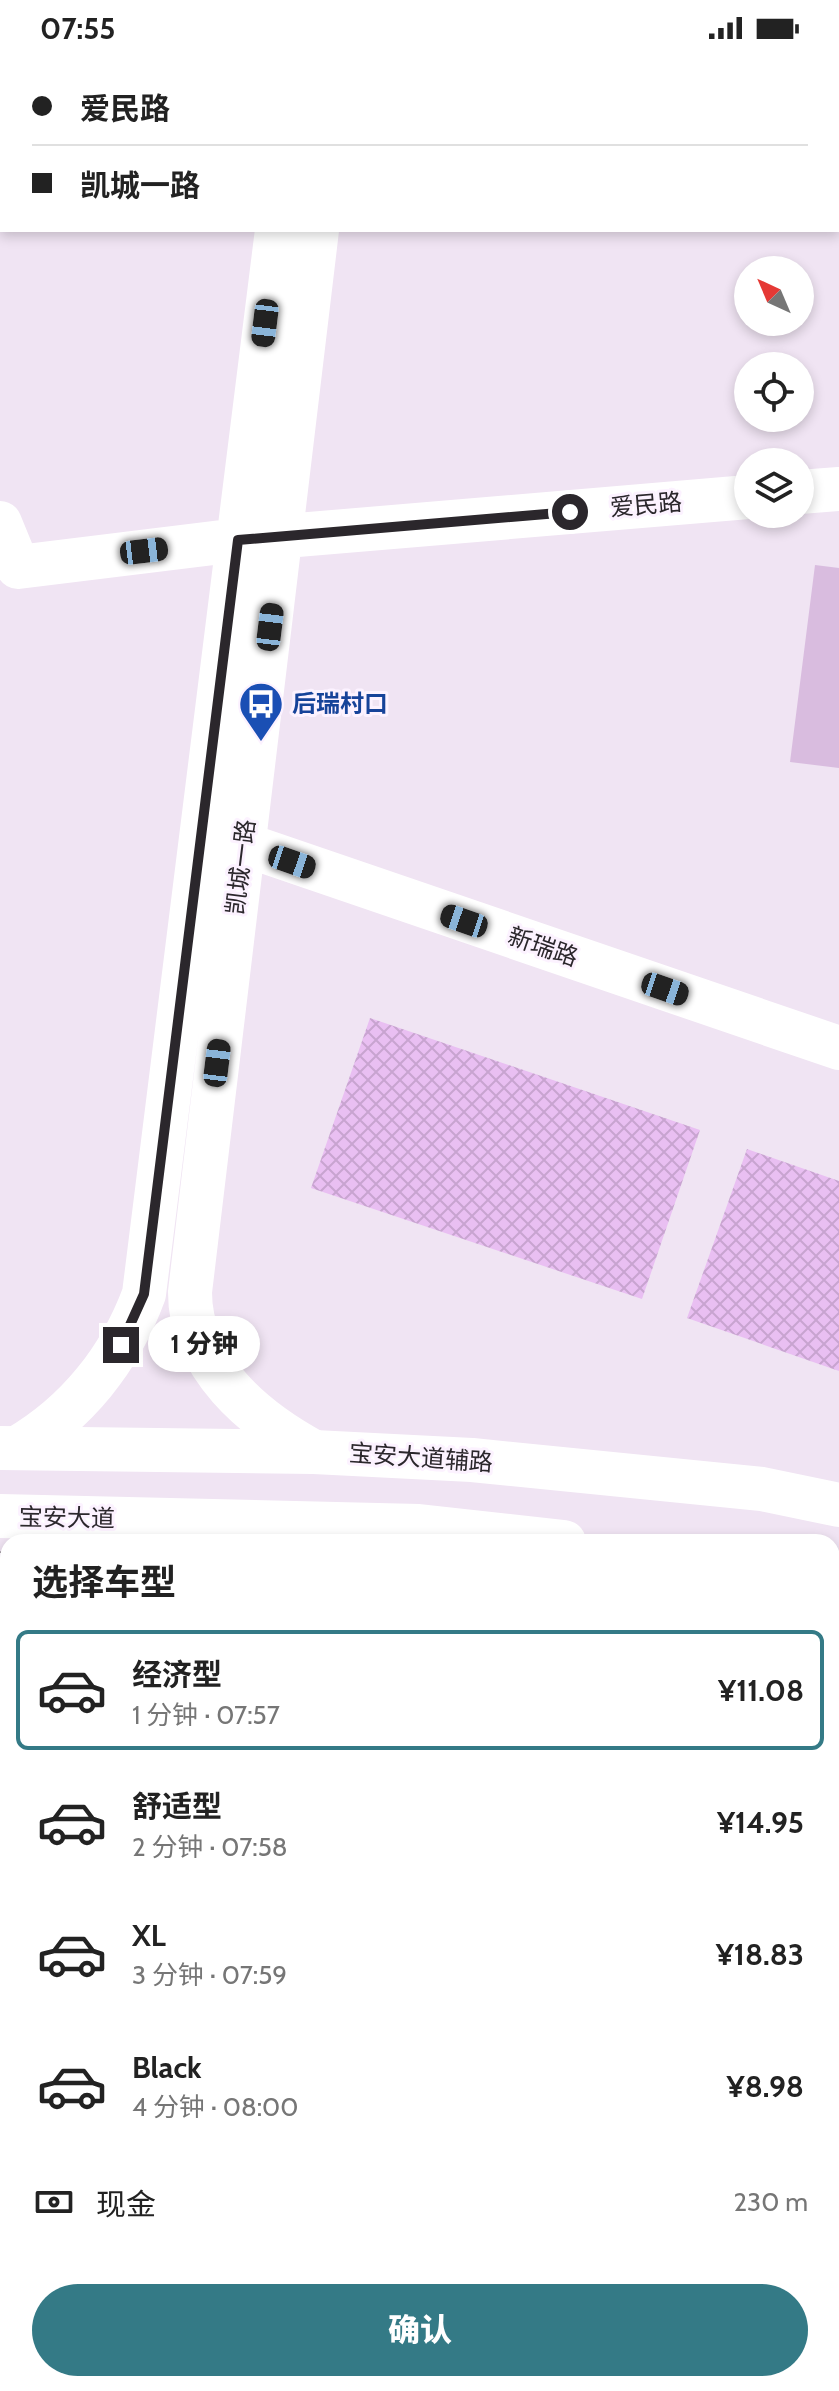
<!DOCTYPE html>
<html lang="zh">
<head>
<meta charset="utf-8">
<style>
  body { margin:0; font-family:Cabin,"Noto Sans SC",sans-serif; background:#f6f6f6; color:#222; height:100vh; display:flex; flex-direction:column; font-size:30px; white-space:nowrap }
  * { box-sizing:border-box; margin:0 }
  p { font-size:26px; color:#767676 }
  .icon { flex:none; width:44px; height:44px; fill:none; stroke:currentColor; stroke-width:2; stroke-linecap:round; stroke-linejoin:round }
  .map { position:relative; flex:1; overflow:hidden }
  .details { position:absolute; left:0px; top:1478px; width:840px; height:858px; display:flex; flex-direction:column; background:#fff; border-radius:24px 24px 0 0; box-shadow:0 4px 12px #0003 }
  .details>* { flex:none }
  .banner { position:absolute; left:0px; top:0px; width:840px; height:176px; box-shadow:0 4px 12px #0003; display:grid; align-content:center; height:176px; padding:0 32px; background:#fff }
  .needle { width:52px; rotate:316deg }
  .controls { position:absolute; left:734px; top:200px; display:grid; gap:16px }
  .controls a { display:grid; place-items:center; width:80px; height:80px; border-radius:50%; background:#fff; box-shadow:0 4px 12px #0003; font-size:40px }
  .end { position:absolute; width:36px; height:36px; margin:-18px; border:10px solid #2b272c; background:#fff; box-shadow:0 0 0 4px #fff }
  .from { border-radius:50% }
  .bubble { position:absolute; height:56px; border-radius:28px; background:#fff; box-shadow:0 4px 12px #0003; font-size:26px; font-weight:800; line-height:56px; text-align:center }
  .car { position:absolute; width:24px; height:48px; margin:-24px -12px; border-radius:10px; box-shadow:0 0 6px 2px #0007; background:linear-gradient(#222 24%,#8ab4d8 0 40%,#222 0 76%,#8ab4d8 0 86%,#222 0) }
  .banner b { display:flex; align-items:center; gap:28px; height:76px; font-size:30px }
  .banner b+b { border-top:2px solid #e0e0e0 }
  .banner i { width:20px; height:20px; background:#222 }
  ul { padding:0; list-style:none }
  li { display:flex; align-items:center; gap:24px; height:120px; margin:0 16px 12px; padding:0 16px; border:4px solid transparent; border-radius:12px }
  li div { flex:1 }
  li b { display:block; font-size:30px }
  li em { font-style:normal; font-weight:800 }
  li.active { border-color:#347a86 }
  li>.icon { width:72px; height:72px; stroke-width:1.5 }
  h2 { padding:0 32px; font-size:36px; line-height:96px }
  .pay { display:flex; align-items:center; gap:20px; height:88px; padding:0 32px; font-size:30px }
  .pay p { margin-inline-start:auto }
  .primary-button { display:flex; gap:16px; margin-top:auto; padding:16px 32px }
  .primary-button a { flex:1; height:92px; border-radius:48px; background:#347a86; color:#fff; font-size:32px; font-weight:800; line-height:92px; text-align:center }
  .status { display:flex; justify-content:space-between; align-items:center; height:56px; padding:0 40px; background:#fff; direction:ltr }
  .status svg { height:22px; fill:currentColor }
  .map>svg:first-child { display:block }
  .built { fill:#ead8ee }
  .park { fill:#d9bcdf }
  .building { fill:url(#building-cross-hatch) }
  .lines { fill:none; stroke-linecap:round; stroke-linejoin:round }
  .path { stroke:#8c848e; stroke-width:5; stroke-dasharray:8 4; stroke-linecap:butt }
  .minor { stroke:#fff; stroke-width:44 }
  .major { stroke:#fff; stroke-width:44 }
  .rail-casing { stroke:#787179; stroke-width:9 }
  .rail { stroke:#fcf2ff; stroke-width:6; stroke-dasharray:18; stroke-linecap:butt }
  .route { stroke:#2b272c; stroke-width:10 }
  .labels { text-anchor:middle; stroke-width:6; stroke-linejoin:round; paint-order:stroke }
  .street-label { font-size:24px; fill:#2b272c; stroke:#fcf2ff }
  .transit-label { font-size:24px; font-weight:bold; fill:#164399; stroke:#fcf2ff; text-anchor:start }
</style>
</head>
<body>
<div class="status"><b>07:55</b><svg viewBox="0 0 49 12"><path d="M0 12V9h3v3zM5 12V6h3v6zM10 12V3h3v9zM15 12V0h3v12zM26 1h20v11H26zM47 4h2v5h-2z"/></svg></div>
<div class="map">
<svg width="839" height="2335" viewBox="0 0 839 2335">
  <defs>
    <pattern id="building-cross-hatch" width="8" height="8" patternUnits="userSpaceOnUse" patternTransform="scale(2)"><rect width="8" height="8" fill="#e9bff2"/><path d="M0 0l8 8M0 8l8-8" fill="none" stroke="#c8a4d0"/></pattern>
  </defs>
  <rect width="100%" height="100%" fill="#f0e4f3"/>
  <path class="built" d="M0 1681H8V2328H832V1750L839 1751V2335H0Z"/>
  <path class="park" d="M815 509 839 512V712L790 706Z
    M8 2290V2328H141L138 2335H23L0 2327V2312Z"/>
  <path class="building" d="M370 962 700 1074 642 1243 311 1132Z
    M747 1093 839 1125V1315L687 1262Z
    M0 1760H8V1847H0Z
    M832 1832 839 1834V1902L832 1901Z
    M0 1915 8 1918V2096L0 2093Z
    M837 2266 839 2335H828V2328H832V2301Z
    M709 2328 727 2335H416L397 2329Z"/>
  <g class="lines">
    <path class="path" d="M832 2134 839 2130
      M832 2272 836 2273
      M306 2328 326 2335
      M773 2328 777 2335
      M181 2335 183 2328"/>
    <path class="minor" d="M298 2V0
      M337 2 338 0
      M500 2 529 0
      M800 436 839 433
      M0 467 18 511 238 484 748 441
      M217 779 839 992
      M17 1392C77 1357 120 1303 144 1238L277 174
      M314 1396C253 1363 190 1310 190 1236L317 174
      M832 1781 839 1782"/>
    <path class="major" d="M0 1392 314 1396 472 1404 762 1433 839 1449
      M0 1460 419 1470 564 1486
      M832 1516 839 1517
      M0 1569 8 1570
      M0 1640H8
      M832 1649 839 1651
      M832 1695 839 1696"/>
    <g class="rail-casing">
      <path id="rail" d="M0 1500H8
        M0 1527 8 1526
        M832 1549 839 1550
        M832 1599 839 1600"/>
    </g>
    <use href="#rail" class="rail"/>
  </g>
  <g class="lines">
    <path class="route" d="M121 1289 144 1238 238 484 570 456"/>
  </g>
  <defs>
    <g id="bus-pin" transform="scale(2.3)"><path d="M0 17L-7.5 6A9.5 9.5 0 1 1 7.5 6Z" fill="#1a4fb4" stroke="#fcf2ff"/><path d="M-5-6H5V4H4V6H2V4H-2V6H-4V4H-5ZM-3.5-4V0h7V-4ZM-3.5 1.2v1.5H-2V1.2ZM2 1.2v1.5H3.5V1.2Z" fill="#fff"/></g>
  </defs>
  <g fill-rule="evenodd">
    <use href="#bus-pin" x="261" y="648"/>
  </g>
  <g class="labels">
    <g class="street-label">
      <text transform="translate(646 449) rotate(-5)" y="8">爱民路</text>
      <text transform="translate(241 811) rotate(-83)" y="8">凯城一路</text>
      <text transform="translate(543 891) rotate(19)" y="8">新瑞路</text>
      <text transform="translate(421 1402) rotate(4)" y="8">宝安大道辅路</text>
      <text transform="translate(67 1462) rotate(1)" y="8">宝安大道</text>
    </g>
    <g class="transit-label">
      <text x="292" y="656">后瑞村口</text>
    </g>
  </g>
</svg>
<div class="controls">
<a><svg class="needle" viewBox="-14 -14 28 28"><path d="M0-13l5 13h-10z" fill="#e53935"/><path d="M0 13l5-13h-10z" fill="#767676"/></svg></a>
<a><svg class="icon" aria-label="locate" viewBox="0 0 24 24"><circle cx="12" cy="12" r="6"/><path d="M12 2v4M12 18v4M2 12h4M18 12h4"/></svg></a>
<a><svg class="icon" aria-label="layers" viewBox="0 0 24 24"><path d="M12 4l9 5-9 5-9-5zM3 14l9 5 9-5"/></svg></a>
</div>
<i class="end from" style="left:570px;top:456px"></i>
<i class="end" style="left:121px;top:1289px"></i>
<div class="bubble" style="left:148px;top:1260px;width:112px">1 分钟</div>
<i class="car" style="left:265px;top:267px;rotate:187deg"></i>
<i class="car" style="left:144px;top:495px;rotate:83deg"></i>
<i class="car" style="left:270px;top:571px;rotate:7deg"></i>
<i class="car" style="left:292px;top:806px;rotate:109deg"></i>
<i class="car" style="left:464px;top:865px;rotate:289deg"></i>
<i class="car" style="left:665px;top:933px;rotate:109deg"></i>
<i class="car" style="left:217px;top:1007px;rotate:7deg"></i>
<div class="banner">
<b><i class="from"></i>爱民路</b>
<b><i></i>凯城一路</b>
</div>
<section class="details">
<h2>选择车型</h2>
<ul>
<li class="active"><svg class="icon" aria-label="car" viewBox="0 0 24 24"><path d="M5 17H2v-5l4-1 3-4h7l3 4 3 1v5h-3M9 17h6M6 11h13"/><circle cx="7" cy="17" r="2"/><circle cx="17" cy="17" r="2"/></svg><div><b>经济型</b><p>1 分钟 · 07:57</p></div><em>¥11.08</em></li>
<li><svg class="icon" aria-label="car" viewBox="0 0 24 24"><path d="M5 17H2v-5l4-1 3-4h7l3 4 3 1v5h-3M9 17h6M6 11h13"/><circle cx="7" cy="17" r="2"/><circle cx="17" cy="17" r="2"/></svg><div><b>舒适型</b><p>2 分钟 · 07:58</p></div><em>¥14.95</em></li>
<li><svg class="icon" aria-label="car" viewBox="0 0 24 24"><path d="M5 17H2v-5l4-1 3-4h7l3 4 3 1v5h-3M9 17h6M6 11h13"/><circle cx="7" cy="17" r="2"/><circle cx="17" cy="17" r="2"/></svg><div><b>XL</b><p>3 分钟 · 07:59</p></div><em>¥18.83</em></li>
<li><svg class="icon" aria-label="car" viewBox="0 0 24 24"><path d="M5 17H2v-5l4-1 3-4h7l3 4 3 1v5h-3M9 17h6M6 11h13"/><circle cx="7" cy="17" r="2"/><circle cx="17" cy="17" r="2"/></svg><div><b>Black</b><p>4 分钟 · 08:00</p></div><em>¥8.98</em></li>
</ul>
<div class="pay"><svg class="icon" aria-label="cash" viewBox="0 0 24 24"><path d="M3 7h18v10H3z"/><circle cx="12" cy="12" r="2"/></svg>现金<p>230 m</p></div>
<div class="primary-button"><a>确认</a></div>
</section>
</div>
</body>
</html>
